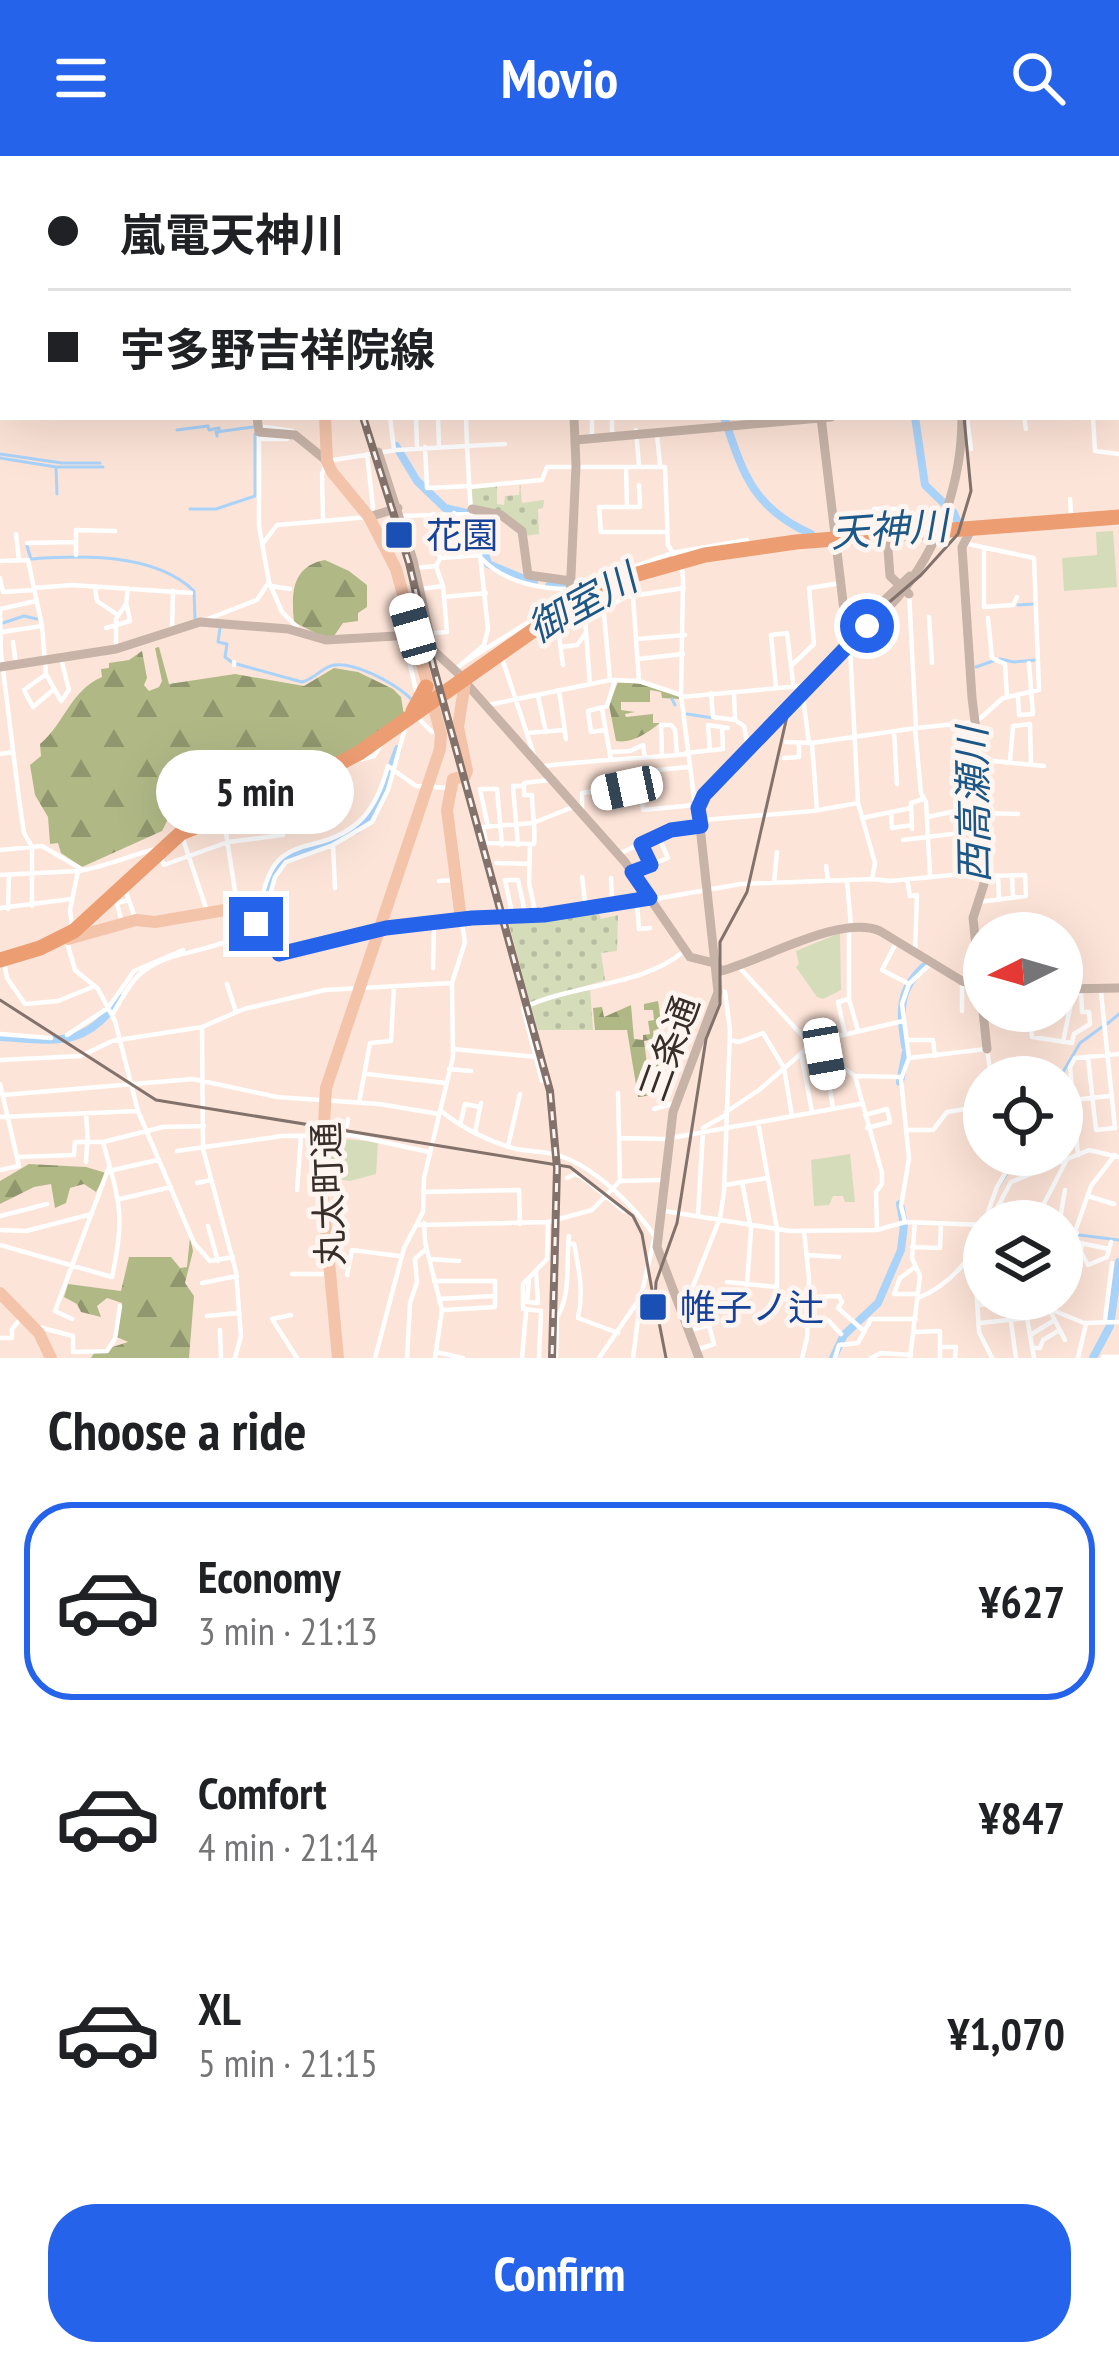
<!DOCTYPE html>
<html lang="en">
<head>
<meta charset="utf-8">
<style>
  body { margin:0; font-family:"PT Sans Narrow","Noto Sans JP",sans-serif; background:#f2f2f2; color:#202124; height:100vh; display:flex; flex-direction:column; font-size:45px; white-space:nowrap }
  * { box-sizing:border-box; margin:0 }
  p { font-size:39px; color:#757577 }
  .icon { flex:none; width:66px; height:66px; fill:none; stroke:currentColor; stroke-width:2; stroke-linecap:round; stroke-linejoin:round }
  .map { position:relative; height:1202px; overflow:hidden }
  .details { display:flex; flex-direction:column; background:#fff; flex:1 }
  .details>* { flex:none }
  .guide { position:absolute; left:0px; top:0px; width:1119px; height:264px; box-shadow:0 12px 48px #0002; display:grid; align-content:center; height:264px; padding:0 48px; background:#fff }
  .needle { width:78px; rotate:265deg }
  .tools { position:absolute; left:963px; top:756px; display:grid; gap:24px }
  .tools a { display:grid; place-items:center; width:120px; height:120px; border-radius:50%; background:#fff; box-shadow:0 12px 48px #0002; font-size:60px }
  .end { position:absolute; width:54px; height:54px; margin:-27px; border:15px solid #2563eb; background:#fff; box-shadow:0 0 0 6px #fff }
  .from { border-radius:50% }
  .bubble { position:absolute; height:84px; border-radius:42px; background:#fff; box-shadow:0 12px 48px #0002; font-size:39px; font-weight:700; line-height:84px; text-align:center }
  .car { position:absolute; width:36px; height:72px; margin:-36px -18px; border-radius:15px; box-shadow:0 0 9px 3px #0007; background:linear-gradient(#fff 24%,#345 0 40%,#fff 0 76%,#345 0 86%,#fff 0) }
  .guide b { display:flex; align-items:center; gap:42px; height:114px; font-size:45px }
  .guide b+b { border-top:3px solid #e0e0e0 }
  .guide i { width:30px; height:30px; background:#202124 }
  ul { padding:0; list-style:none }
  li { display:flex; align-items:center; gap:36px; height:198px; margin:0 24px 18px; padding:0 24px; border:6px solid transparent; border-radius:48px }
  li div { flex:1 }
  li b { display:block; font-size:45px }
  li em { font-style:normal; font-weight:700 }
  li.active { border-color:#2563eb }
  li>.icon { width:108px; height:108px; stroke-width:1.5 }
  h2 { padding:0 48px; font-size:54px; line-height:144px }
  .button { display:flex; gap:24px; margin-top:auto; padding:24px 48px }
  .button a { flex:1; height:138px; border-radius:48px; background:#2563eb; color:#fff; font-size:48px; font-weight:700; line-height:138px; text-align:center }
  header { display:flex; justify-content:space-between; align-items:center; height:156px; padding:0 48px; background:#2563eb; color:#fff; font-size:54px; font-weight:700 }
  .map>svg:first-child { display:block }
  .green { fill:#d5dcba }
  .forest { fill:url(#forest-firs) }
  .park { fill:url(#park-dots) }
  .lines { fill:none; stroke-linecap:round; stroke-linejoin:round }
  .stream { stroke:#aad3fa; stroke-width:3 }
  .river { stroke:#aad3fa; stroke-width:8 }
  .street { stroke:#fff; stroke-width:4.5 }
  .secondary { stroke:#c7b3a8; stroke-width:9 }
  .primary { stroke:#f4c4aa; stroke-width:12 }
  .highway { stroke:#ed9d72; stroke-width:15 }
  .tram { stroke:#82726b; stroke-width:3 }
  .rail-casing { stroke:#82726b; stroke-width:8 }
  .rail { stroke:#fff5f0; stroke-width:3; stroke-dasharray:9; stroke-linecap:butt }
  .route { stroke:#2563eb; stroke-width:15 }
  .transit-dot { fill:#1a4fb4; stroke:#fff5f0; stroke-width:4.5 }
  .labels { text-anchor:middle; stroke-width:10; stroke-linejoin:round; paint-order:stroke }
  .transit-label { font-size:36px; fill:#164399; stroke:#fff5f0; text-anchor:start }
  .street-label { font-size:36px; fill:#372d29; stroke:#fff5f0 }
  .water-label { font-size:39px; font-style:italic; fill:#1b5787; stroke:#fff5f0 }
</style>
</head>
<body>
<header><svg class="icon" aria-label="menu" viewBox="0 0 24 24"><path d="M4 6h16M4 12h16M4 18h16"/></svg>Movio<svg class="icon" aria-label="search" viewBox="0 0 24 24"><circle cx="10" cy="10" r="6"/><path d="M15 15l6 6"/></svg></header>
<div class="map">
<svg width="1119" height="1202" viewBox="0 0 1119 1202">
  <defs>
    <pattern id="forest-firs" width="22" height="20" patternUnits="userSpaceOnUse" patternTransform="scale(3)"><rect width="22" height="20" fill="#b0b986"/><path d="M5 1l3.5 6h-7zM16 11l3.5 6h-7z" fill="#90976e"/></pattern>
    <pattern id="park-dots" width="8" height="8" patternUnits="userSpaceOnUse" patternTransform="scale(3)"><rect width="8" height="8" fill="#d5dcba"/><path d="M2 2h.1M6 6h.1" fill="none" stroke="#b7bda0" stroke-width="1.8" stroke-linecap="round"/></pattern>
  </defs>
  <rect width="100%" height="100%" fill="#fde4d8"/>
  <path class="green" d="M1113 375 1117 431 1064 435 1062 402 1097 399 1096 376Z
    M840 777 841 834 823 843 817 841 796 811 799 808 796 795Z
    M330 982 378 986 376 1018 350 1025 329 1022Z
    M850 998 855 1046H845L843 1040H833L829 1049 814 1050 811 1004Z"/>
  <path class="forest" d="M325 404 349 415 367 429V451L358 457V465L343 467 334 480 325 482 294 466C291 437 292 410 325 404Z
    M159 491 169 528 235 518 304 530 334 512 358 516 393 533 401 541 404 559C355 594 305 621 250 643L243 640 229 643 224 638 178 643 162 675 82 711 61 697 58 687 50 688 48 661 35 639 30 609 41 600 40 588C65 567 70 535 102 521L101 513 109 512V507L129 504 142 495 147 522 144 529 149 535 159 531 162 525 155 492Z
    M618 526 641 528 679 540V543L662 542 661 536 650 534V546H621V554L635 556 625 558 626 561 653 558V567H660C649 576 632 588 616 585L609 549Z
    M658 845 662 871 653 875 654 883 644 885 647 908 640 916 642 926H650L649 906H658C665 914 666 928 662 938L638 941 627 874H595L593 852 602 851 604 861 631 849 634 883 643 884V879L650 878 648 865 654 864 653 854H644V848Z
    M29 1008 86 1011 106 1017 96 1036 84 1028 70 1032 66 1047 55 1052 51 1028 34 1031 0 1048V1025Z
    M190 1081 193 1095 185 1127 194 1140 189 1202H91L94 1197 128 1186 117 1181 122 1147 107 1142 97 1150 101 1161 81 1156 77 1148 64 1141 68 1128 121 1135 129 1101H171L180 1112 187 1111Z"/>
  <path class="park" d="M520 327 522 347 544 344 543 352 538 353 539 378 524 380 523 374 473 350 471 332 497 329V348L504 349 505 340 519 339Z
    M598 756 601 763 618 759 617 795 601 797 605 824 530 847 509 768Z
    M590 832 593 874H538L531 849Z"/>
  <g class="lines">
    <path class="stream" d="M177 274 208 270 209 274 219 272V276
      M217 280 216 276 253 271
      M0 298 62 307H100
      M0 302 56 311
      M57 338 56 311H103
      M190 353H216L255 340V278
      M27 390 31 403C82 399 155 397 194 435L195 463
      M1018 449 1034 448
      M3 467 24 460 37 463
      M220 472 218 486 227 488 225 501 233 507 302 526C313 523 318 516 328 511 348 501 397 528 411 543
      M1000 503 1014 506 1037 504
      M976 511 993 505
      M672 543 675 549
      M687 558 713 562
      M1107 868 1119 858
      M1060 921 1080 887 1102 871
      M999 1030 1016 1003
      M1079 1079 1119 1084"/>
    <path class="river" d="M884 3 885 0
      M724 261C743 318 753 352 811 378
      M915 261 925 329 954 357 958 367
      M396 290 417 325 445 352 475 359 488 408 534 427
      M549 430 601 427
      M254 766 270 724 282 705 356 674 374 658 398 593
      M0 881C54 884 85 894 120 842
      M905 890C900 855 897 833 927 808
      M900 926 906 896
      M833 1202 844 1179 878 1147 901 1094 904 1069 900 1048
      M1093 1202 1110 1170 1119 1106"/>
    <path class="street" d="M19 0V3
      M52 0V3
      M78 0V3
      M297 0V3
      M515 0 516 3
      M666 0V3
      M705 0V3
      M863 0V3
      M1036 0V3
      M739 3V0
      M1085 3V0
      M1100 3V0
      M1116 22H1119
      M1116 49H1119
      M1116 91H1119
      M0 127H3
      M1116 156 1119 155
      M0 234H3
      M390 261 394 294
      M416 261 417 291
      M438 261 439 291
      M592 261V278
      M1024 261 1026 273
      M1093 261 1095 295 1119 298
      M967 262 971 293
      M258 270 293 275
      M636 274 639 310
      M612 276V261
      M657 279 660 309
      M262 283H287
      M425 291 427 332 470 330
      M626 311 627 351
      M639 329 640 351H599L601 376H667
      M470 331 542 324 547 311H665L668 389 682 411 683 424 681 539 695 649 698 652
      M1070 343 1071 359
      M874 353H895
      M454 357 461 401
      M433 358 440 403 436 410
      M400 360 471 358
      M323 363 322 318 327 305 397 294 467 290 466 261
      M882 371 881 361 895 360
      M833 373 893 368
      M16 378 19 405
      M264 386 277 369 369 361 373 352 367 298
      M27 387 76 386
      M984 393V451L1013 449 1017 441
      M76 399V374L115 375
      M440 402 480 399
      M482 403C504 426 539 433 570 433
      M0 405 28 404 42 470 46 518 61 545 69 534 61 502
      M415 412 436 410 443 430
      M0 422 3 436 34 434
      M269 426 282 456 297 471
      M571 427 605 421 672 397 747 384V388
      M95 430 97 445 118 459
      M271 430 290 433
      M34 432 72 429 191 437
      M420 433 443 430 444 441
      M633 441 639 525
      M584 450 590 528
      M0 453 36 445
      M0 454 1 497 19 643 24 677 32 691V750
      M604 458 610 524
      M929 461 932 507
      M988 462 992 502 1005 508 1007 542
      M205 464 257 444 269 426 259 370V277
      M587 464 625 441 684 432
      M106 472 130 465 127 450
      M172 475 173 435
      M2 476 42 470
      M433 477 447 476 444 441 486 437
      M559 480 563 509
      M404 482 416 535
      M637 483 685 479
      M13 486 16 509
      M561 491 577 489 585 478
      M850 492 858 647 875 707 872 723
      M116 493V463L126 448 128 432
      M502 502 534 599
      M638 503 683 498
      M463 507 569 441
      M234 509V506
      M791 510 814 488 809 432 835 428
      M456 513 484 489 488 473 477 371 471 358 467 290 505 288
      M45 519 24 534 33 551 54 533
      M776 532 771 479 787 477 793 527
      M559 534 566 583
      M802 534 809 587
      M711 537 713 561 735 564
      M734 538 735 564 744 570 748 592
      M538 540 546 576
      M681 541 812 529
      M1018 541 1019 559 1033 558 1029 507
      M488 549 610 524 639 525 681 539
      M602 553 611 604
      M419 563 432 576
      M916 572 976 566 1003 542 1039 534 1034 402 963 387
      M915 573 921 637 926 646 930 719
      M606 574 591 576 588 555 607 550 615 524
      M894 575 897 628
      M528 577 564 574
      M786 586 812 587 916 572 909 437
      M812 588 817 654
      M710 594 708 569 728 572
      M612 596 630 595 643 589 645 602
      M686 597 723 593 722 571
      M0 598 13 596
      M662 599 661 569H671L675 574 677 599
      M784 602 799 601V587
      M359 604 374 600 382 587
      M984 604 1044 610
      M1010 606 1013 570 1030 568 1031 609
      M544 610C592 604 638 603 687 598
      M688 611 639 616 643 654 695 649
      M549 624 524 627V639H532C532 655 536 673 534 688L486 687 483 671 533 667 573 651
      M582 653V637L631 630
      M891 656 892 672 912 669
      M988 657 1018 658
      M283 658 312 649
      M927 661 980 650
      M862 662 911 652
      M224 664 237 748
      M703 664 813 655 858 647
      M488 671 480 633H497L502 689
      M912 673 911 647 923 643
      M183 683 206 752
      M903 684 984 674
      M641 688 651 709
      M333 689 335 732
      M518 689 513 630H524
      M530 689 529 727 536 760
      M0 694 42 690 83 714
      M618 698 672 674 696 671
      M161 703 164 709 228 686 283 679 277 642
      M959 705 983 698
      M496 707 530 708
      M826 710 828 724
      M632 716 668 702 658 680
      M0 719 78 715
      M1012 719 1013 742
      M998 720 999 744
      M582 721 586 753
      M611 722 612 746
      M907 723 910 740 917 739 915 793
      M847 724 851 770
      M439 725 455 724
      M774 727 777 696
      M126 736 134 759
      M655 743 741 728 872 723 890 725 983 716
      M979 746 1026 740 1025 719 985 720
      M637 747 639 773 650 772
      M259 750C264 735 267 717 278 705 287 695 300 691 313 688 359 677 376 654 388 610L416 630 450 632
      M0 752 71 743
      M8 753 9 718
      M266 753 275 721 286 706 333 689 372 666 388 634 406 569
      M512 757 505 724H518L526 761
      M122 767 117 747 129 744
      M72 769 70 754 78 715C106 711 130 699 156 693
      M66 783 75 814 98 833 115 865 138 955 194 1087 210 1105 233 1101
      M895 789 882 814 909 828
      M4 806 7 822 25 848 58 845 95 830
      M738 810 811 889 855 920 902 921
      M433 812 434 767
      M962 825V855
      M227 828 236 856
      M849 842V776
      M1030 855 1032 881 1072 887 1074 878 1090 868 1089 856H1082L1081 833
      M112 859C121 845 127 830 139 819 175 786 229 804 265 756
      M0 878 51 882
      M845 878 838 846 849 843 858 875
      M67 879 108 852 134 815 183 794
      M730 884 739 886 763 877 784 912 792 960
      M908 884H933L935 900
      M1063 886 1074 833
      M809 887 903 865
      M453 893 537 901
      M801 897 812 956
      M824 898 833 952
      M1088 901 1096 974 1115 972 1101 836
      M909 902 987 893 991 921
      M0 904 81 900 112 885 202 871
      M449 913 471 915
      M367 918 445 927
      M855 920 882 1017V1028L876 1036 877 1074
      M542 925 523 852C572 828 643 830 683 796
      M0 928 19 1010 0 1014
      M618 937 620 1025
      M3 939 193 923 277 941 379 948 439 958
      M1062 945 1110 940
      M359 947 370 887 391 885 394 830
      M654 953 675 947
      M440 954C461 972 490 986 516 993 532 996 549 995 563 1001 598 1014 635 1051 656 1082
      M726 956 759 934 811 889
      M86 958 88 988
      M865 959 887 953 890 966 867 972
      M0 961 138 955
      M758 966 777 1073V1143L839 1140 842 1146 838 1152 864 1175
      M460 969 465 948 480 951
      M347 970 348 963
      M703 972 724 960
      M906 974H933L947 956 984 950
      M475 976 481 947
      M620 982 665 983 860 948
      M508 990 520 938
      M177 995 282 980 351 979 429 996
      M1043 999 1045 1012
      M1078 999 1070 911 1075 902 1119 898
      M18 1001 74 999 75 986H103L163 971 204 970
      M86 1006 87 988
      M113 1014 158 1004
      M567 1022 575 1018 582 1021 624 1055
      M742 1026 751 1073 747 1129
      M197 1027 211 1024
      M725 1029 767 1022
      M297 1034 301 980
      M423 1036 519 1034 520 1068
      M1088 1040 1114 1048
      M120 1043 171 1031
      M999 1048 1032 1054
      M664 1055 790 1075 877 1074 905 1066 984 1069
      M698 1058 703 975
      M0 1060 47 1048
      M1060 1063 1065 1034
      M985 1064 997 1031 1016 999
      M990 1065 1011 1026 1089 994 1119 1001
      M1035 1065 1066 1005
      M1048 1065 1049 1057 1060 1059
      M905 1066 901 1050 909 1003 901 923 909 902 902 848 909 828 929 809
      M424 1067 425 1086 442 1154 435 1202
      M418 1069 548 1066 592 1054 620 1025 662 1024
      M208 1070 218 1105
      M0 1074 26 1075 92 1058
      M1062 1075 1077 1077
      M568 1087 574 1088C579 1113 584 1137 578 1162L618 1177
      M1080 1087 1109 1093
      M1082 1087 1081 1096 1088 1109 1107 1101 1111 1086
      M0 1089 112 1121C126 1058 119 1045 103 986
      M912 1091 940 1092 941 1067
      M806 1099 839 1101
      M429 1103 459 1105
      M984 1103 975 1111 979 1176 992 1202
      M915 1111 900 1122 894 1138H918
      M1062 1113 1091 1030 1115 999
      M292 1118H325
      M347 1119 352 1094 399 1100
      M434 1125H495V1151L444 1154
      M529 1125 527 1146 538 1147 536 1116
      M727 1126 776 1131
      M202 1127 237 1120
      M918 1142C948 1130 979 1099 984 1066
      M439 1143 493 1140
      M1044 1143 1065 1184
      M980 1149 1026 1143
      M684 1153 720 1062 724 1036 730 874 725 836 719 834
      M1050 1153 1084 1167 1119 1166
      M291 1159 272 1163 297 1202
      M207 1160 238 1157
      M72 1163 55 1155 109 1011
      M807 1163 828 1164 841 1178
      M1105 1164 1112 1107
      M1011 1166 1016 1202
      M980 1167 1027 1162 1034 1202
      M35 1170 73 1180V1196L107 1195 115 1183 120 1150
      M220 1174 221 1202
      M688 1175 709 1169 714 1188 696 1194
      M915 1176 940 1175V1202
      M1032 1178 1053 1165
      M0 1182H12V1173L22 1161
      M943 1191H956L955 1202
      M1033 1192H1040L1043 1184 1058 1175
      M436 1196 463 1202
      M1103 1201H1119
      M235 1202 241 1180 236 1116 203 993 202 871 244 853 325 834 452 827
      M375 1202 404 1092 423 1056 424 1022 453 901 452 827 465 786 462 767
      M407 1202 410 1147 417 1126 415 1103 426 1093
      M522 1202 526 1157
      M539 1202 541 1155 523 1153V1128L547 1103 548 1066
      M556 1202 557 1161C571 1141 566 1106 569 1080
      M599 1202 638 1145
      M633 1202 641 1140 654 1084
      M802 1202 807 1182 809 1122 804 1075
      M835 1202 839 1189 858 1187 871 1163H916
      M871 1202 881 1197 911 1199
      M910 1202 920 1120 912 1102 915 1067
      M1078 1202 1086 1168"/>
    <path class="secondary" d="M227 0V3
      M543 0V3
      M796 0V3
      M935 0V3
      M614 3 650 0
      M0 110H3
      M1116 232H1119
      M257 261 259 276 295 279 327 305
      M821 261 848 488
      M576 284 831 261
      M378 296 413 404 433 494 462 521
      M472 353 501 359 522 375 528 419 571 425
      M369 361 398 352
      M972 372 962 391 972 542 984 637V728L973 762 987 893
      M887 380 890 420 909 438
      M574 452 570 441 576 310 574 261
      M857 481C869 468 885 456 897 442 939 393 962 326 962 261
      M0 511 116 493 200 466 288 473 326 484 414 479
      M465 526 625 706 690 801 714 807 721 815C764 804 840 758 880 775L962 825 984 832
      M461 763 550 759 649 742
      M1062 833 1119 832
      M699 1202 657 1091 673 956 718 836 698 652 707 635 844 489 861 466 910 420"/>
    <path class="primary" d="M336 3V0
      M325 261 327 305 332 316 369 361 396 413 441 578 440 593 326 932 321 1020 338 1202
      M68 783 136 764 155 766 254 749 266 753 279 798 386 772 461 763 447 654 453 623 465 620 467 615 458 571 465 526 462 522
      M0 1137 39 1177 51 1202"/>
    <path class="highway" d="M413 555 426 531
      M0 804 40 792 74 775 181 677 308 624 359 597 558 457 634 419 705 399 796 386 1119 361"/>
    <path class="tram" d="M938 0V3
      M0 844 156 944 570 1011 633 1060 642 1078 652 1134
      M655 1145 656 1126 677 1067 706 883 720 848V786L747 736 788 556 860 471 921 419 958 378 971 335 964 261
      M659 1166 666 1202"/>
    <g class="rail-casing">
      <path id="rail" d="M355 3 356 0
        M363 261 409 407 433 509 550 935 557 1012 552 1202"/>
    </g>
    <use href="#rail" class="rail"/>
  </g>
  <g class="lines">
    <path class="route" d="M256 768 266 756 279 798 386 772 472 762 544 759 650 742 632 716 651 709 641 688 671 674 701 670 698 652 704 639 867 470"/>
  </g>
  <g class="transit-dot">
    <rect x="384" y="364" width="30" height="30" rx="6"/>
    <rect x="638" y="1136" width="30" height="30" rx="6"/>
  </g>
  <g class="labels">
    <g class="transit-label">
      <text x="426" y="392">花園</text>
      <text x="680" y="1164">帷子ノ辻</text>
    </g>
    <g class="street-label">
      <text transform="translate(669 892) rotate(-70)" y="13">三条通</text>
      <text transform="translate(328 1038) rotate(-92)" y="13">丸太町通</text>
    </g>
    <g class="water-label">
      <text transform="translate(889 373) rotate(-4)" y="14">天神川</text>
      <text transform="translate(582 447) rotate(-29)" y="14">御室川</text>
      <text transform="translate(973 649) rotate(-91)" y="14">西高瀬川</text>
    </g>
  </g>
</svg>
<div class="tools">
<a><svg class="needle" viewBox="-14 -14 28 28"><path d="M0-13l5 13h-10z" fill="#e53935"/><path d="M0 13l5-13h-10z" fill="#757577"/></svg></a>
<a><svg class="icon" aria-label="locate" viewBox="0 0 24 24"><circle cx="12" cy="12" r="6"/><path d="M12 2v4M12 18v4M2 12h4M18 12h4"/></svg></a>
<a><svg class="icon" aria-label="layers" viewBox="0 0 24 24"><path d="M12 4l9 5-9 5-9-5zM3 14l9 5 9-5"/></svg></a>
</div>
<i class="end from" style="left:867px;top:470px"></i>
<i class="end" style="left:256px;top:768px"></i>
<div class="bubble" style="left:156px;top:594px;width:198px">5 min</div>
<i class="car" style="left:413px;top:473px;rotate:344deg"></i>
<i class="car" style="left:627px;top:632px;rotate:258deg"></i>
<i class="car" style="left:824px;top:898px;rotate:170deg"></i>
<div class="guide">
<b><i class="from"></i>嵐電天神川</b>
<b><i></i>宇多野吉祥院線</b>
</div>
</div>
<section class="details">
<h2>Choose a ride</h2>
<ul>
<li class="active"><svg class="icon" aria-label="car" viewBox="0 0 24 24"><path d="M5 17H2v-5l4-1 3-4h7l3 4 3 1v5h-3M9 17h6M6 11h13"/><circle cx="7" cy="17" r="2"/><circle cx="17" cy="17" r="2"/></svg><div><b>Economy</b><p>3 min · 21:13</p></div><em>¥627</em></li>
<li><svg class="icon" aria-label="car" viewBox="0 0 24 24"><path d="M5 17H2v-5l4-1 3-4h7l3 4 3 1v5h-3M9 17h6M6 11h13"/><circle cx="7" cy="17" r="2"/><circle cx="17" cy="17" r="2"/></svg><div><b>Comfort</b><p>4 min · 21:14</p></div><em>¥847</em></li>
<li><svg class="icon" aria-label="car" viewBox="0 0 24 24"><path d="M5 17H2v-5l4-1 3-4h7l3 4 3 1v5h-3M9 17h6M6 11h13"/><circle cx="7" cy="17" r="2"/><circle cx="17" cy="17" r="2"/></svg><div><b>XL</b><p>5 min · 21:15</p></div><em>¥1,070</em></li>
</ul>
<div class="button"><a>Confirm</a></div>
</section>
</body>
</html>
